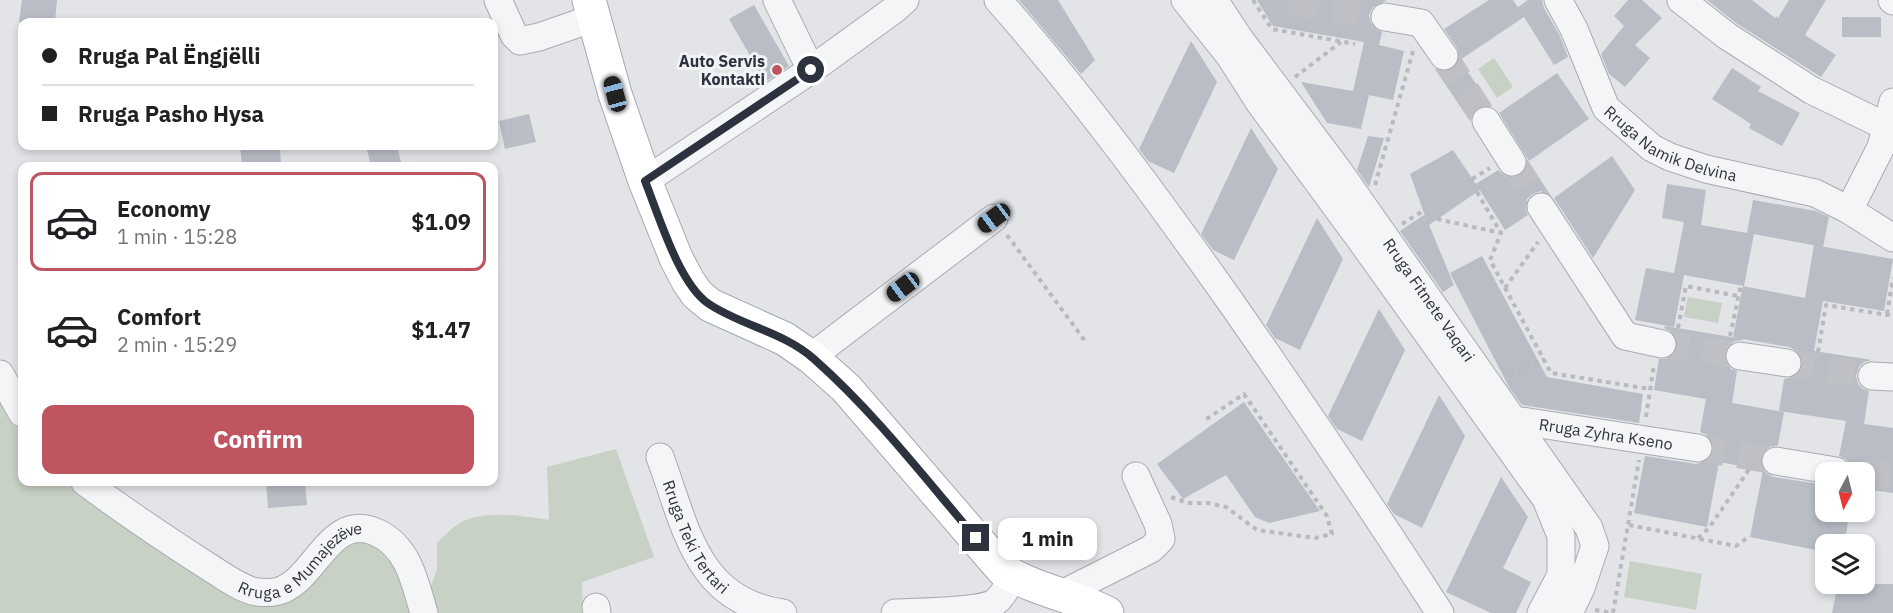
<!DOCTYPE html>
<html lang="en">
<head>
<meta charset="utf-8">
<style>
  body { margin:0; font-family:"IBM Plex Sans",sans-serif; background:#f2f2f2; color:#202124; height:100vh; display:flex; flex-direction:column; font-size:22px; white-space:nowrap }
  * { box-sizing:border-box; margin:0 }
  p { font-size:20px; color:#757577 }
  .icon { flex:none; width:33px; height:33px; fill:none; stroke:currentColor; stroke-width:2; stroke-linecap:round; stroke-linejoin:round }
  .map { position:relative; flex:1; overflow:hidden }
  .sheet { position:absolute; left:18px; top:162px; width:480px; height:324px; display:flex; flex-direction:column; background:#fff; border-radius:12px; box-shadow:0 3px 9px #0003 }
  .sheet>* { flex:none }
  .top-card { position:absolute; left:18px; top:18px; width:480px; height:132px; border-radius:12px; box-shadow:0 3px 9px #0003; display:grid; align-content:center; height:132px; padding:0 24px; background:#fff }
  .needle { width:39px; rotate:187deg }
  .buttons { position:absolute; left:1815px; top:462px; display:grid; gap:12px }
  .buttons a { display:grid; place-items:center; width:60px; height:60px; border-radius:12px; background:#fff; box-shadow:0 3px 9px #0003; font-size:30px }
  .end { position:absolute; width:27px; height:27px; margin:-14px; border:8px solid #2c323e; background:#fff; box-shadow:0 0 0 3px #fff }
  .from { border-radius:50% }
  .bubble { position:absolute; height:42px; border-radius:12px; background:#fff; box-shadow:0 3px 9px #0003; font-size:20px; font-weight:700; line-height:42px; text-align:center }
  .car { position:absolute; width:18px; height:36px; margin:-18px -9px; border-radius:8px; box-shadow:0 0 4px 2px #0007; background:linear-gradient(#222 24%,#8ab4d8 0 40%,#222 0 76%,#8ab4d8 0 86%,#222 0) }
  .top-card b { display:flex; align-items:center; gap:21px; height:57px; font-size:22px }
  .top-card b+b { border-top:2px solid #e0e0e0 }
  .top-card i { width:15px; height:15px; background:#202124 }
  ul { padding:10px 0 0; list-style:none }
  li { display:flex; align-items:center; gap:18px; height:99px; margin:0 12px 9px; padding:0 12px; border:3px solid transparent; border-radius:12px }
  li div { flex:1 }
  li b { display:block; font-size:22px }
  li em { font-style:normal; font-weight:700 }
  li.on { border-color:#bf5561 }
  li>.icon { width:54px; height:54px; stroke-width:1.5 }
  .button { display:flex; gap:12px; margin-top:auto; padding:12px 24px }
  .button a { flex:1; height:69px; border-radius:12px; background:#bf5561; color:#fff; font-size:24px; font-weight:700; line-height:69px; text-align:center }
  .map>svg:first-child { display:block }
  .green { fill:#c7d1c4 }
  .building { fill:#b9bdc5 }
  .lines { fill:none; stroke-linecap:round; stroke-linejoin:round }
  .minor-tunnel { stroke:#bec0c6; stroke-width:27; stroke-dasharray:27 14; stroke-linecap:butt }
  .minor-casing { stroke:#a8abb2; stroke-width:29 }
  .major-casing { stroke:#a2a8b3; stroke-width:35 }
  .path { stroke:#b8bac0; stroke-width:4; stroke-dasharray:4.5 4.5; stroke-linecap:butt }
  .minor { stroke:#f4f5f7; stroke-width:27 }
  .major { stroke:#fff; stroke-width:33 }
  .route { stroke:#2c323e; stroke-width:8 }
  .poi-dot { fill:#bf5561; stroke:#f1f3f6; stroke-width:2 }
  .labels { text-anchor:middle; stroke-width:6; stroke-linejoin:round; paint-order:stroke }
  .poi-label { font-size:16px; font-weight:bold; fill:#2c323e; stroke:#f1f3f6; text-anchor:end }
  .street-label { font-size:16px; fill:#2c323e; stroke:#f1f3f6 }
</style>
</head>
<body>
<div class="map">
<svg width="1893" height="613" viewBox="0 0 1893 613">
  <rect width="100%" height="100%" fill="#e2e4e8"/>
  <path class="green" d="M1494 58 1513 87 1497 98 1478 69Z
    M1688 297 1722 303 1718 323 1684 317Z
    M0 374 22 413V482H85L255 592 370 529 428 594 437 570V543C442 538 448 532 454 527 478 508 521 516 549 520L547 467 616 449 654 557 582 582 583 613H0Z
    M1630 561 1702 574 1696 610 1624 597Z"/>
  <path class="building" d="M22 0H57L55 22H19Z
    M1019 0H1058L1095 60 1081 74Z
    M1257 0H1387L1373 7 1369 15 1371 23 1375 29 1382 32 1379 45 1404 51 1393 100 1369 95 1361 129 1327 123 1301 82 1353 91 1364 42 1273 26Z
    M1489 0H1513L1521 12 1518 7 1528 0H1542L1544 8 1560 36 1568 57 1554 65 1524 17 1460 60 1457 48 1444 29Z
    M1628 0H1642L1662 18 1635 45 1650 58 1625 87 1609 74 1601 54 1624 26 1614 16Z
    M1707 0H1752L1775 18 1776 16 1778 18 1789 0H1826L1805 35 1836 55 1821 77 1736 23Z
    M754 5 789 66 765 82 729 19Z
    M1842 17H1881V37H1842Z
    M1191 41 1217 82 1174 173 1148 161 1139 149Z
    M1459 59 1491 106 1485 105 1477 108 1472 113 1470 121 1435 69 1445 72 1452 69 1458 63Z
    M1732 68 1761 87 1758 91 1800 113 1782 146 1749 128 1751 124 1712 99Z
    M1557 73 1589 119 1529 161 1499 113Z
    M529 114 536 142 505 149 499 121Z
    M1251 128 1278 169 1234 260 1213 250 1201 234Z
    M1368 136 1384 138 1369 187 1357 170Z
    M240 146H280L281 166H242Z
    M366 146H397L402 166H371Z
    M1453 150 1480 190 1429 225 1454 285 1443 292 1400 231 1424 215 1425 216 1410 174Z
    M1612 156 1635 190 1593 258 1554 198Z
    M1527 159 1551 196 1541 191 1532 194 1527 199 1525 207 1528 215 1505 230 1476 184 1498 170 1505 176 1512 178 1520 176 1526 169Z
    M1667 184 1706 190 1701 225 1747 233 1753 200 1816 211 1829 217 1823 247 1754 234 1744 286 1684 275 1674 327 1635 320 1646 268 1674 273 1684 222 1662 218Z
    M1317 218 1343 259 1300 350 1275 338 1266 325Z
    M1814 245 1893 259 1884 311 1823 301 1814 351 1872 360 1864 362 1859 367 1856 376 1858 384 1863 389 1869 391 1864 424 1893 428V493L1864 489V472H1852L1850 465 1846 459 1839 456 1846 421 1779 411 1784 379 1793 377 1800 372 1802 366V358L1797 351 1789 347 1743 339V340L1735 341 1728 346 1725 353 1726 362 1731 369 1737 371 1732 403 1784 412 1778 445 1770 447 1764 451 1760 459 1762 467 1766 473 1773 477 1826 485V512H1849L1845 544H1826V552L1750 537 1763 470 1719 462 1707 527 1634 513 1645 456 1696 464 1704 462 1710 458 1713 451 1712 442 1707 435 1700 432 1706 399 1654 390 1659 359H1666L1673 355 1677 347V339L1672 332 1664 328 1665 326 1737 338 1733 337 1743 286 1805 298Z
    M1482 256 1547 377 1643 394 1639 423 1522 405 1510 389 1450 273Z
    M1379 309 1405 350 1362 441 1337 429 1328 416Z
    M1439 395 1465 436 1422 528 1394 514 1387 504Z
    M1244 402 1320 511 1269 523 1255 517 1226 475 1183 499 1157 464Z
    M1501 477 1528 517 1503 568 1531 582 1516 613H1491L1446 592Z
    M266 482H305L307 505 268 508Z
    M1838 584H1893V613H1832Z"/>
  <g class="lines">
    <path class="minor-tunnel" d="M1293 0 1295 2 1385 17
      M1444 56 1486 121
      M1512 162 1541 207
      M1662 344 1740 356
      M1787 363 1872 376
      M1698 448 1776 461
      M1864 474 1893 476"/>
    <g class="minor-casing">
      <g id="minor">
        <path d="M498 0 514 35 520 41 539 37 594 18"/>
        <path d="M777 0 811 70"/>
        <path d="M998 0C1082 95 1157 198 1230 301 1302 404 1372 508 1440 613"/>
        <path d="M1185 0 1229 55 1259 102 1362 242 1546 499 1561 536V575L1541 613"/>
        <path id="s1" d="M1214 0 1239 38 1338 170 1589 528 1595 546 1581 588 1569 613"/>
        <path id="s2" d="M1558 0 1574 29 1606 108 1652 148 1670 157 1706 169 1815 193 1849 210 1893 238"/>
        <path d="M1681 0 1727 36 1811 90 1887 127"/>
        <path d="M1892 0 1893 1"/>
        <path d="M1385 17 1421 23 1444 56"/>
        <path d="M1486 121 1512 162"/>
        <path d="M645 181 811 70 895 9 905 0"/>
        <path d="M1541 207 1625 336 1662 344"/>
        <path d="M1849 210 1881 147 1893 102"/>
        <path d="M1740 356 1787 363"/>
        <path d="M811 357 994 218"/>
        <path d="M0 374 22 413"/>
        <path d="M1872 376 1893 377"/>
        <path id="s3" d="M1514 420 1698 448"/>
        <path id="s4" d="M660 457C686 527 696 601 783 613"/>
        <path d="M1776 461 1836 471"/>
        <path id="s5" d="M85 482C125 512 167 540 209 567 224 576 240 589 257 592 266 593 276 593 284 589 318 573 332 511 378 533 409 548 415 583 424 613"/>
        <path d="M1062 594 1151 549 1161 539 1158 524 1136 476"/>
        <path d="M596 607 597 613"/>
        <path d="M895 613C916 612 978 612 994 603 1003 597 1008 585 1013 576"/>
      </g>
    </g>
    <g class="major-casing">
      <path id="major" d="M589 0 615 94 645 181 676 258 688 281 697 294 710 305 785 339 811 357 846 388 1003 570C1035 590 1074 596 1107 613"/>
    </g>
    <path class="path" d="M1253 0 1272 29 1355 44
      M1295 77 1341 42
      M1472 179 1490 168
      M1375 185 1413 51
      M1477 192 1501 233 1490 260 1551 373 1650 389
      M1437 219 1501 233
      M1402 224 1423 211
      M1007 235 1085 341
      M1505 288 1538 242
      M1887 314 1893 278
      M1678 328 1686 286 1738 296
      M1730 336 1741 285
      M1818 352 1826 305 1887 315 1893 313
      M1510 376 1544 359
      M1646 417 1654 365
      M1171 497 1188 503H1208L1226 507 1257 530 1315 538 1332 534 1327 516 1244 394 1205 420
      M1629 525 1736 546 1747 538
      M1698 538 1709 528 1750 468
      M1595 610 1612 613
      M1613 613 1639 460"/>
    <use href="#minor" class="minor"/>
    <use href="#major" class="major"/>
  </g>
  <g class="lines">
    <path class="route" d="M811 70 645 181C659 216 679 284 709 304 742 326 784 332 814 359 874 412 924 477 976 538"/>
  </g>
  <circle class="poi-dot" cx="777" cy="70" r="6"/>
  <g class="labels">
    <g class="poi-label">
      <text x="765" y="67">Auto Servis<tspan x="765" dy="18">Kontakti</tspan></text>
    </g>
    <g class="street-label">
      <text dy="6" stroke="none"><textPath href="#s2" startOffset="194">Rruga Namik Delvina</textPath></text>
      <text dy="6" stroke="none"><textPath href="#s1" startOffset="369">Rruga Fitnete Vaqari</textPath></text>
      <text dy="6" stroke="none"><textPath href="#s3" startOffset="93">Rruga Zyhra Kseno</textPath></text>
      <text dy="6" stroke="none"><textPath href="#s4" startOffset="88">Rruga Teki Tertari</textPath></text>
      <text dy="6" stroke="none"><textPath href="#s5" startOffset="260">Rruga e Mumajezëve</textPath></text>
    </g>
  </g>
</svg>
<div class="buttons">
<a><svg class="needle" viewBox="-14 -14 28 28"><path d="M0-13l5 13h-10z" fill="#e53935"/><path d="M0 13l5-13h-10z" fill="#757577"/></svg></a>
<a><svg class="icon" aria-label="layers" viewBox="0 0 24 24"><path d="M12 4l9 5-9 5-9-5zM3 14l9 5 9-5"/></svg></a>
</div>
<i class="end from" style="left:811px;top:70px"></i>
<i class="end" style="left:976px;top:538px"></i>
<div class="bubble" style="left:998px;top:518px;width:99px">1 min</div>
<i class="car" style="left:615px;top:94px;rotate:345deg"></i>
<i class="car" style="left:994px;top:218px;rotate:233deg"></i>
<i class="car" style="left:903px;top:287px;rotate:233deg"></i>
<div class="top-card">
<b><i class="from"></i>Rruga Pal Ëngjëlli</b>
<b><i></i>Rruga Pasho Hysa</b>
</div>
<section class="sheet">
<ul>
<li class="on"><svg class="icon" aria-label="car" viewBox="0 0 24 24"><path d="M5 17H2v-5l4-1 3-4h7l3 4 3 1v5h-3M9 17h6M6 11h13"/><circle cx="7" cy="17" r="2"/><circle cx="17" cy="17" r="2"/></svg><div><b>Economy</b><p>1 min · 15:28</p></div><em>$1.09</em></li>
<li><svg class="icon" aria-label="car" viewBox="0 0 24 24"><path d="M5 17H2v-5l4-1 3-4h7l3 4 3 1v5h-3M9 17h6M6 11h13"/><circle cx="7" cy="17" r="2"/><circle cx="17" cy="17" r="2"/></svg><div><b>Comfort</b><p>2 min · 15:29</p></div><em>$1.47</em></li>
</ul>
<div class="button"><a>Confirm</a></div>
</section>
</div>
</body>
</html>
